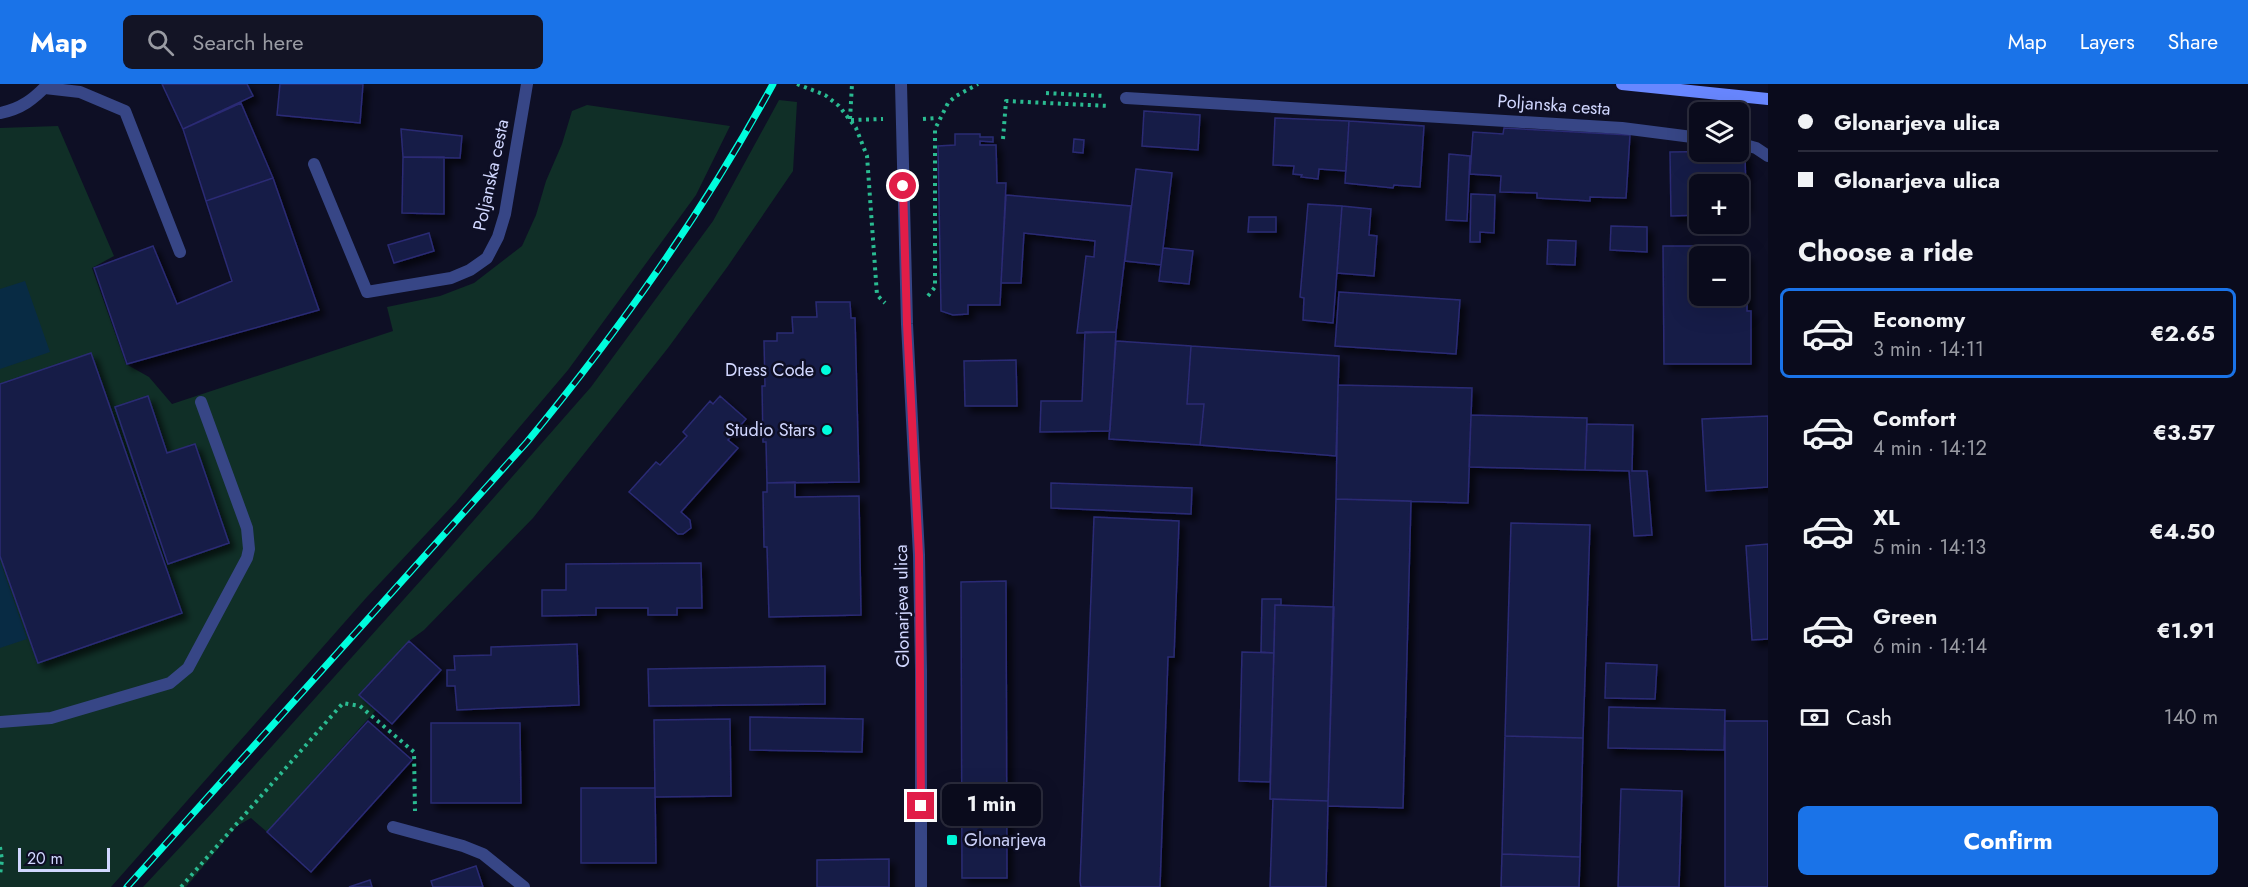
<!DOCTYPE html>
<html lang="en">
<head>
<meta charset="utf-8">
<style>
  body { margin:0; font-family:Jost,sans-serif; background:#131425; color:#f1f3f6; height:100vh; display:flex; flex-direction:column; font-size:22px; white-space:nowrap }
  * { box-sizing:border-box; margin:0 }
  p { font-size:20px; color:#999ba3 }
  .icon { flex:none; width:33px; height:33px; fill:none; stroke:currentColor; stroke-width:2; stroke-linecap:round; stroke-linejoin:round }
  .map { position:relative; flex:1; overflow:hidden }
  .sheet { display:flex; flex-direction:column; background:#0a0b1c; width:480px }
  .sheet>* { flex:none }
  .top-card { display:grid; align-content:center; height:132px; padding:0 30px; background:#0a0b1c }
  .tools { position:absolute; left:1689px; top:18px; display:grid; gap:12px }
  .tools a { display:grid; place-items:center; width:60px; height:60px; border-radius:9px; background:#0a0b1c; box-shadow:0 6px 24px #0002,0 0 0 2px #2a2b3b; font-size:30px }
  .scale { position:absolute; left:18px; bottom:15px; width:92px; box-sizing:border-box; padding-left:6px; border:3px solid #d1d7ff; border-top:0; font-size:16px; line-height:21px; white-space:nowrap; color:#d1d7ff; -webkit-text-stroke:4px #0e0f25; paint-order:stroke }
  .end { position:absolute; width:27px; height:27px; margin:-14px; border:8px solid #e11d48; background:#fff; box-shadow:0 0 0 3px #fff }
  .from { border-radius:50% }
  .bubble { position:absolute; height:42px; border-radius:9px; background:#0a0b1c; box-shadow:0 6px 24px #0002,0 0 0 2px #2a2b3b; font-size:20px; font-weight:700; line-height:42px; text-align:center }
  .top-card b { display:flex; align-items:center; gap:21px; height:57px; font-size:22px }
  .top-card b+b { border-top:2px solid #2a2b3b }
  .top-card i { width:15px; height:15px; background:#f1f3f6 }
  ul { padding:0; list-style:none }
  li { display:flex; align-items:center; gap:18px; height:90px; margin:0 12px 9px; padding:0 18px; border:3px solid transparent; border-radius:9px }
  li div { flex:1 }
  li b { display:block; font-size:22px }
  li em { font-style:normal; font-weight:700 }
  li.current { border-color:#1a73e8 }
  li>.icon { width:54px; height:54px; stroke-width:1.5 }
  h2 { padding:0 30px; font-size:27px; line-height:72px }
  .pay { display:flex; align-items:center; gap:15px; height:66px; padding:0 30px; font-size:22px }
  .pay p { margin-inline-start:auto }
  .action { display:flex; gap:12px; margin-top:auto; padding:12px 30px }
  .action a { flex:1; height:69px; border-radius:9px; background:#1a73e8; color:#fff; font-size:24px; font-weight:700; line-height:69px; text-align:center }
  header { display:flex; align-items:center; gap:36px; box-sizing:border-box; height:84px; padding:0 30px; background:#1a73e8; color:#fff }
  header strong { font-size:28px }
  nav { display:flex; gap:33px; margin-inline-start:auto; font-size:21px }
  .search { width:420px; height:54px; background:#131425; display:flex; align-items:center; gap:15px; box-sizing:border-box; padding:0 21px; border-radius:9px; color:#999ba3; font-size:22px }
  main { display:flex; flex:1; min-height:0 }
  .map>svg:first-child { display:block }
  .green { fill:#102f27 }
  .water { fill:#082b44 }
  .building { fill:#191a47; stroke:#2a2c74; stroke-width:1.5; fill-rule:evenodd; filter:url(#shadow) }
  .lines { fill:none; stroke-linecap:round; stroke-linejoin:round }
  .path { stroke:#2abb91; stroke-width:4; stroke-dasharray:3 4.5; stroke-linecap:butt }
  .service { stroke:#374686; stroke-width:12 }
  .tertiary { stroke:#374686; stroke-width:12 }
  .secondary { stroke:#6887ff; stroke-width:12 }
  .rail-casing { stroke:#00fcdd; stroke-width:7 }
  .rail { stroke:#0e0f25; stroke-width:4.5; stroke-dasharray:14; stroke-linecap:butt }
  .route { stroke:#e11d48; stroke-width:8 }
  .poi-dot { fill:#00fcdd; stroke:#0e0f25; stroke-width:2 }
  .labels { text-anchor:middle; stroke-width:5; stroke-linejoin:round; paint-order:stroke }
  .street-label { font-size:18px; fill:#d1d7ff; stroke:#0e0f25 }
  .poi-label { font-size:18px; fill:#d1d7ff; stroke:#0e0f25; text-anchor:end }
</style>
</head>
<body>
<header>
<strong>Map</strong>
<div class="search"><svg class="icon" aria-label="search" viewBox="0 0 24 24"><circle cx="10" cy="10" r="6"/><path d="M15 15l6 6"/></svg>Search here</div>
<nav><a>Map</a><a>Layers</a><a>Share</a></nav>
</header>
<main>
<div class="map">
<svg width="1768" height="803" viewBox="0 0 1768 803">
  <defs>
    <filter id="shadow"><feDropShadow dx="5.5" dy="5.5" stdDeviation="3" flood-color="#0009"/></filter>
  </defs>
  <rect width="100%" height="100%" fill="#0e0f25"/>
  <path class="green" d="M779 16 797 18 793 87 728 182 668 264 533 434 424 546 409 557 359 610 376 626 267 748 251 734 237 742 186 803H143L212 729 431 485 591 303 713 137Z
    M587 21 730 42 696 111 568 286 456 418 366 514 111 803H0V44L58 42 114 172 92 184 126 280 149 293 172 320 393 247 387 223 440 212 474 199 522 162 536 131 546 97 562 60 572 27Z"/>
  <path class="water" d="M25 197 50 268 0 285V205Z
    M0 477 27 555 0 564Z"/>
  <path class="building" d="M162 0H247L253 12 183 45Z
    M280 0H363L360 39 277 31Z
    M241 19 273 94 206 117 183 45Z
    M1144 27 1200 31 1198 66 1142 62Z
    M1275 34 1349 37 1346 87 1319 85 1318 95 1301 93 1302 91 1293 90 1294 82 1273 81Z
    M1349 37 1424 42 1420 103 1394 101 1393 104 1345 99Z
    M1504 44 1630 51 1626 114 1590 113V117L1537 114V109L1500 108 1501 92 1470 90 1473 48 1503 50Z
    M401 45 462 52 460 74 403 73Z
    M955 50H980V53H993V58L980 57V61H996L997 99H1006L1000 221H968V230L953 231 941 227 938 62 955 61Z
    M1074 55 1084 56 1083 69 1073 68Z
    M1745 67 1746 122 1738 123V100H1700V131L1671 132 1670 68Z
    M1449 70 1470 72 1467 137 1446 136Z
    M403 73H444V130L402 129Z
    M1136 85 1172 89 1161 181 1125 177Z
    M273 94 319 226 127 280 94 184 153 162 177 220 232 197 206 117Z
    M1471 110 1495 111 1494 149 1480 148V158H1470Z
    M1006 111 1131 122 1116 248 1077 249 1086 172 1094 173 1095 157 1024 149 1021 199H1001Z
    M1308 120 1342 122 1333 239 1303 236 1304 214 1300 213Z
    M1342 122 1371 125 1369 151 1377 152 1374 192 1337 189Z
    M1249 133H1276V148H1248Z
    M1611 142 1647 143V168L1610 166Z
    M429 149 434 167 394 179 388 161Z
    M1548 156 1576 157 1575 181 1547 180Z
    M1663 162H1724L1747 171V227H1751V280H1664ZM1700 172H1738V212H1700Z
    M1163 164 1193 167 1189 200 1159 197Z
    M1339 208 1460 216 1456 270 1335 262Z
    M816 218H850L851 234H855L859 398 767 399 766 358H763L762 302H765L764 257H777V249H793L792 233H817Z
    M1085 248H1116L1110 347 1040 348 1041 317H1082Z
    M1116 257 1191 262 1187 320H1204L1200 361 1109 355Z
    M1191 262 1339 272 1336 372 1200 361 1204 320H1187Z
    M91 269 182 529 38 579 0 472V300Z
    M1016 276 1017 322H965L964 277Z
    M1338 301 1472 304 1468 419 1336 415Z
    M148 312 167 369 195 360 229 459 168 480 115 323Z
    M720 312 746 335 728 356 738 364 681 428 690 436 691 444 683 450H678L629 408 656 378 660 381 687 352 683 348 710 317 713 320Z
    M1471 331 1587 334 1585 386 1469 383Z
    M1768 332V403L1706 407 1702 335Z
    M1587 340 1633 341 1632 387H1647L1652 451 1634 452 1629 387 1585 386Z
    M795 398V413L859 412 861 531 769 533 767 463H764L763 408H767V399Z
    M1051 399 1192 404 1191 430 1051 424Z
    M1336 415 1411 417 1403 724 1328 722Z
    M1094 433 1179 437 1174 573H1168L1160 803H1081L1080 797Z
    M1511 439 1590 441 1583 654 1505 652Z
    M1768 460V555L1752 556 1746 462Z
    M701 479 702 524H677V531H648V524H596V531L542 532V506H566V480Z
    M1006 497 1007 794H962L961 498Z
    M1262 515H1281V521H1275L1274 569 1261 568Z
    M1275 521 1334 523 1328 717 1270 715Z
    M409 557 441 586 392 640 359 611Z
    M577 560 579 621 457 626 455 602H447V586H455L454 572 491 571V563Z
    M1242 568 1274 569 1270 698 1239 697Z
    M1606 579 1657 581 1655 615 1605 614Z
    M825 582V620L649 622 648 585Z
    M1609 623 1725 626 1724 666 1608 664Z
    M750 633 863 635 862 668 750 666Z
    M730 635 731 712 655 713 654 636Z
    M368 637 412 676 311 788 267 748Z
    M1725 637H1768V803H1725Z
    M431 639H520L521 719H431Z
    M1505 652 1583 654 1580 773 1502 770Z
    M581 704H655L656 779H581Z
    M1621 705 1682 707 1679 803H1618Z
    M1273 715 1328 717 1326 803H1270Z
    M1502 770 1580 773 1579 803H1501Z
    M889 775V803H817V776Z
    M476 782 483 803H433L431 797Z
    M370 796 372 803H349Z"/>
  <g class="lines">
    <path class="path" d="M797 0 825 11 839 22 856 44 867 72 877 211 885 219
      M1046 9 1105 12
      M850 35 852 0
      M923 35 938 34
      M851 36 883 35
      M1003 55 1006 17 1109 22
      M928 212 935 203V45L948 19 956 12 978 0
      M0 763 2 776 0 791
      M181 803 343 619 360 622 414 668 415 727"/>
    <path class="service" d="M48 0 45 4 80 8 125 27 180 168
      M1126 14 1622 44 1700 54
      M0 29C21 25 34 15 48 0
      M1738 59 1756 64 1768 72
      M314 80 367 208 451 194 470 186 487 174 498 153 505 130 527 0
      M0 638 51 634 170 599 188 584 247 474 249 465 247 444 201 318
      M393 743 463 762 483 770 524 803"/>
    <path class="tertiary" d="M901 0 907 240 919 471 921 586V803"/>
    <path class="secondary" d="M1622 0 1768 15"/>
    <g class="rail-casing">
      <path id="rail" d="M127 803 527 358C621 244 702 130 773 0"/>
    </g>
    <use href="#rail" class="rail"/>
  </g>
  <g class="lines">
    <path class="route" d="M903 102 907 240 919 471 921 722"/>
  </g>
  <g class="poi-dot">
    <circle cx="826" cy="286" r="6"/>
    <circle cx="827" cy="346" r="6"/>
    <rect x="946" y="750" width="12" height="12" rx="3"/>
  </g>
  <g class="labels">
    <g class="street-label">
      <text transform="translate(1554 21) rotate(4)" y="6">Poljanska cesta</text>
      <text transform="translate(491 91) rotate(-78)" y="6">Poljanska cesta</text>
      <text transform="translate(902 522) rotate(-91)" y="6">Glonarjeva ulica</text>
    </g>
    <g class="poi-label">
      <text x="814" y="292">Dress Code</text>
      <text x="815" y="352">Studio Stars</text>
      <text x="964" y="762" text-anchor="start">Glonarjeva</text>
    </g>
  </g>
</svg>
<div class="tools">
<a><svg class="icon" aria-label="layers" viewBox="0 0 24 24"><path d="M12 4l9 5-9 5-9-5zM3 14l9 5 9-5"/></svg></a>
<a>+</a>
<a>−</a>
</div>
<div class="scale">20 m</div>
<i class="end from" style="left:903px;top:102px"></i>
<i class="end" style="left:921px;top:722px"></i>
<div class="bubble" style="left:942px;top:700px;width:99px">1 min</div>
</div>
<section class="sheet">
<div class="top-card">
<b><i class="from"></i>Glonarjeva ulica</b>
<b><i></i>Glonarjeva ulica</b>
</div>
<h2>Choose a ride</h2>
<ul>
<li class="current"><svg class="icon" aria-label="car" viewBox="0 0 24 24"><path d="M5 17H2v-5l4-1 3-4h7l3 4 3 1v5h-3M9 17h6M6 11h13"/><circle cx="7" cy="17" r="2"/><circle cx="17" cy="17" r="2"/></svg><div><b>Economy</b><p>3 min · 14:11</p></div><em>€2.65</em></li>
<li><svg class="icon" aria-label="car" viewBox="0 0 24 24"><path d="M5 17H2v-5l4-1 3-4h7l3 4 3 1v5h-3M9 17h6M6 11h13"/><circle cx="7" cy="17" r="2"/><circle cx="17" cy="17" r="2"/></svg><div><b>Comfort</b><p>4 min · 14:12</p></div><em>€3.57</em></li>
<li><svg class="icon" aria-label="car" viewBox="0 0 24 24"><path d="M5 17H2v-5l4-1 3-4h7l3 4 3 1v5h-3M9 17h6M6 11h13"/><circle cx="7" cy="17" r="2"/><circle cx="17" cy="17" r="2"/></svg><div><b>XL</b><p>5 min · 14:13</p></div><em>€4.50</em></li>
<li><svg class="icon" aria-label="car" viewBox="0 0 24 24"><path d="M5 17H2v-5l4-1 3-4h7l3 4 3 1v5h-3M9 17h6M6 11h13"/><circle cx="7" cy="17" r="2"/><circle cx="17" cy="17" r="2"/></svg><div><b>Green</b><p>6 min · 14:14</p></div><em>€1.91</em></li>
</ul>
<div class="pay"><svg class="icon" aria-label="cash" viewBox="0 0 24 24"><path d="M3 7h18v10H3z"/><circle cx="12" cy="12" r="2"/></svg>Cash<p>140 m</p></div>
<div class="action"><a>Confirm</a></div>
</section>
</main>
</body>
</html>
